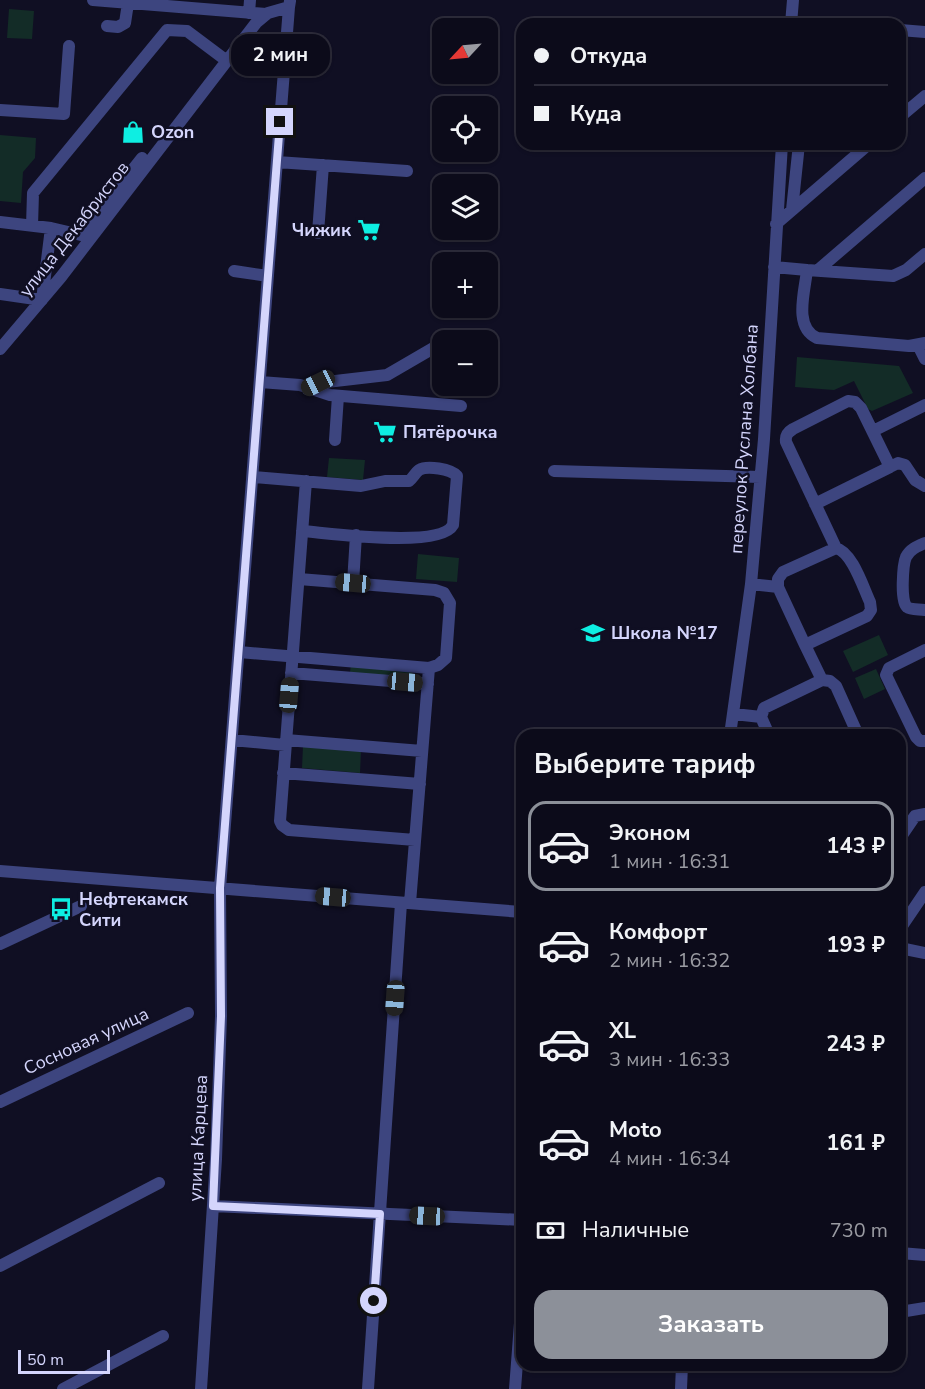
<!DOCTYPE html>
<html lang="ru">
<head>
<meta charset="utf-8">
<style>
  body { margin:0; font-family:"Nunito Sans",sans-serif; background:#1a1927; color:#f1f3f6; height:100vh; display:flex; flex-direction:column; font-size:22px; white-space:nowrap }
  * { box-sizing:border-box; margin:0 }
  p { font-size:20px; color:#9a9ba2 }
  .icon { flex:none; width:33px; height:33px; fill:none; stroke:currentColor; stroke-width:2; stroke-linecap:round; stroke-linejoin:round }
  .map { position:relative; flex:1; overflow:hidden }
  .sheet { position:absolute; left:516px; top:729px; width:390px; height:642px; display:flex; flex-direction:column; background:#0c0b1a; border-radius:18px; box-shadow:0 2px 4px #0004,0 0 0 2px #2c2b39 }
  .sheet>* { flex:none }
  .banner { position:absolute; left:516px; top:18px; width:390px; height:132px; border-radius:18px; box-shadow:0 2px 4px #0004,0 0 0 2px #2c2b39; display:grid; align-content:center; height:132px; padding:0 18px; background:#0c0b1a }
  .needle { width:39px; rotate:244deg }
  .buttons { position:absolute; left:432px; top:18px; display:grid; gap:12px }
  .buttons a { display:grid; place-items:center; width:66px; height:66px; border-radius:12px; background:#0c0b1a; box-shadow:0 2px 4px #0004,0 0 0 2px #2c2b39; font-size:30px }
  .scale { position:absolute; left:18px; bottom:15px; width:92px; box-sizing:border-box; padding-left:6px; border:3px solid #d4d5fc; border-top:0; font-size:16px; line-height:21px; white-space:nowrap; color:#d4d5fc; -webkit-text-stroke:4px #100f23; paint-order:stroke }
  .end { position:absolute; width:27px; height:27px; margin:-14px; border:8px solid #d4d5fc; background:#111; box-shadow:0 0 0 3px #111 }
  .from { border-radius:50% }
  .bubble { position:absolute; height:42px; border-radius:18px; background:#0c0b1a; box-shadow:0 2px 4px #0004,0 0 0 2px #2c2b39; font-size:20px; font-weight:700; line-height:42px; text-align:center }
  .car { position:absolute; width:18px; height:36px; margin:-18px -9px; border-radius:8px; box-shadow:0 0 4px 2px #0007; background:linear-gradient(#222 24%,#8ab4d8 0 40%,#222 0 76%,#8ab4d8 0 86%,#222 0) }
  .banner b { display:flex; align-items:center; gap:21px; height:57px; font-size:22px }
  .banner b+b { border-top:2px solid #2c2b39 }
  .banner i { width:15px; height:15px; background:#f1f3f6 }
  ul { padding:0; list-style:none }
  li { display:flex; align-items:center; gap:18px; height:90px; margin:0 12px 9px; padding:0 6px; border:3px solid transparent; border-radius:18px }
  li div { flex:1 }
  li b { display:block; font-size:22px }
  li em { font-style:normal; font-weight:700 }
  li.selected { border-color:#8c9099 }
  li>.icon { width:54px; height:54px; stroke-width:1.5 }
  h2 { padding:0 18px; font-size:27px; line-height:72px }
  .pay { display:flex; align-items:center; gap:15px; height:66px; padding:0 18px; font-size:22px }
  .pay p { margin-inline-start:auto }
  .primary-button { display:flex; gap:12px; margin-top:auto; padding:12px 18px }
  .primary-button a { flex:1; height:69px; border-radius:18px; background:#8c9099; color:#fff; font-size:24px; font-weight:700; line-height:69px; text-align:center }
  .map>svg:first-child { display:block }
  .green { fill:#132c27 }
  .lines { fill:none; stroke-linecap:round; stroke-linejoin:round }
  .minor { stroke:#3d457f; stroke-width:12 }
  .route { stroke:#d4d5fc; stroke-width:8 }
  .labels { text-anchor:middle; stroke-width:5; stroke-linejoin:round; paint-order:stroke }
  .poi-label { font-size:18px; font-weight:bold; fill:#d4d5fc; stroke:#100f23; text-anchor:start }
  .street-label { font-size:18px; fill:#d4d5fc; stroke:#100f23 }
</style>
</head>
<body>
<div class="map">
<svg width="925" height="1389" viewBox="0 0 925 1389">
  <rect width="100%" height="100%" fill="#100f23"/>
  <path class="green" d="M9 9 34 11 32 39 7 38Z
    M0 135 36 138 35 158 23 172 21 203 0 201Z
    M797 357 899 366 913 393 872 411 868 409 854 381 834 390 795 387Z
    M329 458 365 460 363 480 327 477Z
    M418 554 459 558 457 582 416 579Z
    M879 635 888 655 853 672 843 651Z
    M351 663 413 668 412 678 350 673Z
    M876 669 885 689 864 699 855 678Z
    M303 746 361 750 360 773 302 768Z"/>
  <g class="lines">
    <path class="minor" d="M93 0 266 14
      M249 13 250 0
      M791 24 793 0
      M107 26 118 27 125 23 128 3
      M900 30 925 32
      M0 110 64 114 69 46
      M900 117 925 96
      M277 162 407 171
      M792 210 799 144
      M0 222 51 228 81 235 88 234
      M776 224 869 144
      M32 226 33 193 167 30 187 31 227 61
      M318 233 323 165
      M81 235 142 158
      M925 254 906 270 893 276 807 270C805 291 793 327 817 338L909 346 925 343
      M774 267 807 270
      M818 270 925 178
      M234 271 268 276
      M0 294 42 300 51 228
      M447 340 453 337 480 338
      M918 345 925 359
      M0 349 61 277 256 23 268 13 289 7 290 1
      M260 382 300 385 330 395 461 406
      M307 389 318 383 387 375 442 343
      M873 431 925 405
      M335 440 338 396
      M890 467 898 463 905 465 915 480 925 486
      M554 471 760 477
      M253 477 361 486 385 481H409C413 478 415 473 419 470 427 465 451 469 457 476L453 525C440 549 329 533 302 531
      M306 481 280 821 282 825 289 830 415 840
      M815 504 890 467 861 408 855 402 848 401 793 429C788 432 785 435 786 442L836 548
      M925 543C918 546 910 549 906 557 903 564 900 602 907 607 911 610 919 609 925 610
      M836 548C852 552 863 587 870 602L871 610 867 616 805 645 778 587V579L783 572Z
      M353 583 356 535
      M751 584 778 587
      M805 645 822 680
      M925 650 889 668 886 675 916 737 920 741H925
      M239 652 429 668 438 665 446 658 450 603 444 593 435 590 299 579
      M291 673 428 684
      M734 714 761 717
      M730 735 751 584 764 439 782 144
      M769 735 761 717 764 708 822 680 830 681 836 686 858 735
      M232 740 285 745
      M286 740 422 751
      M283 773 420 784
      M900 838 915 816 925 814
      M0 871 522 912
      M410 903 429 668
      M900 929 925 892
      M0 944 81 906
      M900 948 925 953
      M0 1102 188 1013
      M213 1206 522 1220
      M900 1253 925 1255
      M0 1266 159 1183
      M900 1312 925 1308
      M63 1389 163 1336
      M201 1389 216 1159 221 1016 220 888 289 7
      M368 1389 401 903
      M515 1389 522 1297
      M681 1389 682 1365"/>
  </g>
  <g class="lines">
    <path class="route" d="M280 122 220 888 221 1016 213 1206 380 1214 374 1301"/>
  </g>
  <defs>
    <g id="shop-bare" transform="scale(1.8)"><path d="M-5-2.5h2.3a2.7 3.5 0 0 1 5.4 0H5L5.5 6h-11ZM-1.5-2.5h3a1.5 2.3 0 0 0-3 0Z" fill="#0eeee2" stroke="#100f23" stroke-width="2.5" paint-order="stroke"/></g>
    <g id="supermarket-bare" transform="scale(1.8)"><path d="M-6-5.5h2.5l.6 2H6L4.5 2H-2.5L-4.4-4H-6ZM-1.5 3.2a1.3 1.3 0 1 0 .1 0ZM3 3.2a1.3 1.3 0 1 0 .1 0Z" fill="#0eeee2" stroke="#100f23" stroke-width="2.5" paint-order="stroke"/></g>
    <g id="school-bare" transform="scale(1.8)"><path d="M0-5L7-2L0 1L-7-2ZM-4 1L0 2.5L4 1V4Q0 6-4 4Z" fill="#0eeee2" stroke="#100f23" stroke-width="2.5" paint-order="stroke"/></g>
    <g id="bus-bare" transform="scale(1.8)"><path d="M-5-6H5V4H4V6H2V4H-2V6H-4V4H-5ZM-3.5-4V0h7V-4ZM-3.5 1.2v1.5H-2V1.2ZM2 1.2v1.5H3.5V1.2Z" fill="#0eeee2" stroke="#100f23" stroke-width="2.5" paint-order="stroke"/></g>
  </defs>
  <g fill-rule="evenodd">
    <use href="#shop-bare" x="133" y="132"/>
    <use href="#supermarket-bare" x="369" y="230"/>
    <use href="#supermarket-bare" x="385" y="432"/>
    <use href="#school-bare" x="593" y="633"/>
    <use href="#bus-bare" x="61" y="909"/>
  </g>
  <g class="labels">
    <g class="poi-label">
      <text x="151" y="138">Ozon</text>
      <text x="351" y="236" text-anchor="end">Чижик</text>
      <text x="403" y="438">Пятёрочка</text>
      <text x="611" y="639">Школа №17</text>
      <text x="79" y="905">Нефтекамск<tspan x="79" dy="21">Сити</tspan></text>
    </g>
    <g class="street-label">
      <text transform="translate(74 229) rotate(-52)" y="6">улица Декабристов</text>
      <text transform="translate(744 439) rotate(-86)" y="6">переулок Руслана Холбана</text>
      <text transform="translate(86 1041) rotate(-25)" y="6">Сосновая улица</text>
      <text transform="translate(198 1138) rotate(-87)" y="6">улица Карцева</text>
    </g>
  </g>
</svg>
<div class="buttons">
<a><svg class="needle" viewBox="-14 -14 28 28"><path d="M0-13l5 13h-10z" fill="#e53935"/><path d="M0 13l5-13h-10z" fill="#9a9ba2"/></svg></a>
<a><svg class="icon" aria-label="locate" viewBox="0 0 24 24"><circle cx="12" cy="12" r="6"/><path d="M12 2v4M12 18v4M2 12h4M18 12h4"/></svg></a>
<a><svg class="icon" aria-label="layers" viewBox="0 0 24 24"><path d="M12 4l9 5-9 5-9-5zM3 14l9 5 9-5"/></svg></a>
<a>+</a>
<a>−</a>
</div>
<div class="scale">50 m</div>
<i class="end from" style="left:374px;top:1301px"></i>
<i class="end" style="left:280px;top:122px"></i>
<div class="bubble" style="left:231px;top:34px;width:99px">2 мин</div>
<i class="car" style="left:318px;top:383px;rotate:244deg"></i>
<i class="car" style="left:353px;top:583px;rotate:275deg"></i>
<i class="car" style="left:405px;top:682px;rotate:95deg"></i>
<i class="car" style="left:289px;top:695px;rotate:5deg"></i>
<i class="car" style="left:333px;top:897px;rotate:275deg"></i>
<i class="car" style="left:395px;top:998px;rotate:184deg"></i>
<i class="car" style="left:427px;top:1216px;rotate:273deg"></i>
<div class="banner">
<b><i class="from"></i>Откуда</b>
<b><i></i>Куда</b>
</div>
<section class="sheet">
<h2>Выберите тариф</h2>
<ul>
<li class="selected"><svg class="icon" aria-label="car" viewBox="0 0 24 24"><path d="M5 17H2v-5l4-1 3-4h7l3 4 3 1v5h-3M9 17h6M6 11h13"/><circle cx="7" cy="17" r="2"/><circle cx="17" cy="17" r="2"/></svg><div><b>Эконом</b><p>1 мин · 16:31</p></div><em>143 ₽</em></li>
<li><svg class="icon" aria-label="car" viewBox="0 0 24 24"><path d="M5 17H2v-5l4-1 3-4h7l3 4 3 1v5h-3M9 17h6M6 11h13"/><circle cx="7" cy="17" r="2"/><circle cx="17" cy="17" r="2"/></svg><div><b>Комфорт</b><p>2 мин · 16:32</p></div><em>193 ₽</em></li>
<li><svg class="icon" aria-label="car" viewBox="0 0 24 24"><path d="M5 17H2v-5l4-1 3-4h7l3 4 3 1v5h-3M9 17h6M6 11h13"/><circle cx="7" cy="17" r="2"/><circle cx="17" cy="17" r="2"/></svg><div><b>XL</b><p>3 мин · 16:33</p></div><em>243 ₽</em></li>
<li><svg class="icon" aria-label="car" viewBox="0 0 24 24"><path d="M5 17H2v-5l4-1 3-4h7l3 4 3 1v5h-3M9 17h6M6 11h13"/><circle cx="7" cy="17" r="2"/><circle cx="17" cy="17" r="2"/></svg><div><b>Moto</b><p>4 мин · 16:34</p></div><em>161 ₽</em></li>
</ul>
<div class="pay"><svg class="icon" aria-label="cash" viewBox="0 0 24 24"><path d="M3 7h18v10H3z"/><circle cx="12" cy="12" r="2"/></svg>Наличные<p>730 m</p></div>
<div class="primary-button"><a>Заказать</a></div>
</section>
</div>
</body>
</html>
